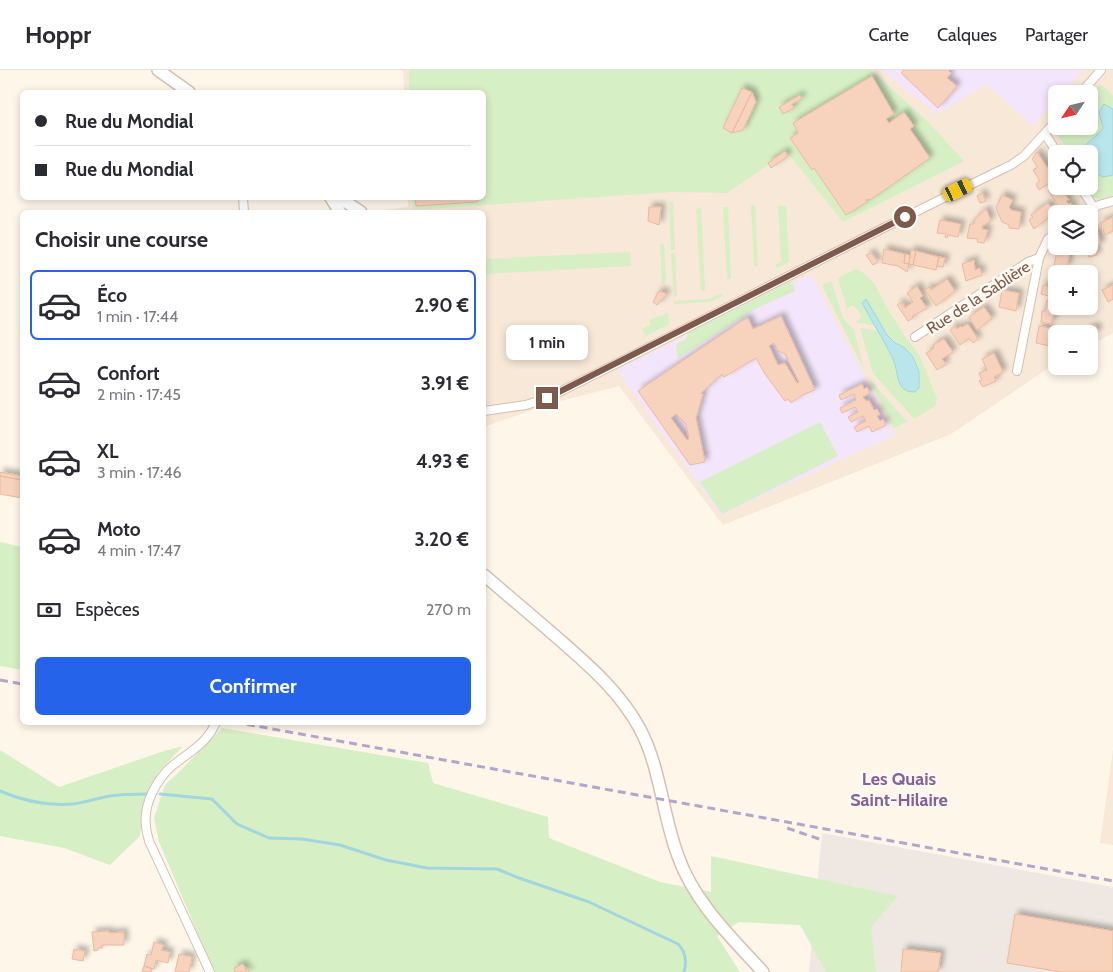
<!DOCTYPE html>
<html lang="fr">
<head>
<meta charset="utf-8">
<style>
  body { margin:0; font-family:Cabin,sans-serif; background:#f2f2f3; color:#2b2b33; height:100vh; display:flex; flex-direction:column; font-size:19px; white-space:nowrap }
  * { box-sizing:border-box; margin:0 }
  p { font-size:16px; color:#7c7c81 }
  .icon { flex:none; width:28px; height:28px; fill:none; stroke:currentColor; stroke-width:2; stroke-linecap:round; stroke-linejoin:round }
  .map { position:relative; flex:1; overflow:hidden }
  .panel { position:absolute; left:20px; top:140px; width:466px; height:515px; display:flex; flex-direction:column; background:#fff; border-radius:8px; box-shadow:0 2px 8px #0003 }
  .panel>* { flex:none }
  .banner { position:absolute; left:20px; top:20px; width:466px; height:110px; border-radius:8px; box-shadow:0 2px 8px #0003; display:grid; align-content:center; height:110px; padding:0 15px; background:#fff }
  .needle { width:32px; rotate:235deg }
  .tools { position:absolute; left:1048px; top:15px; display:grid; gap:10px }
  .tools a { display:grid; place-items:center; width:50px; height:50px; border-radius:8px; background:#fff; box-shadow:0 2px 8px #0003; font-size:25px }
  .end { position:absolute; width:22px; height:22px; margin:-11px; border:6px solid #7d5a49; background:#fff; box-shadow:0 0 0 2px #fff }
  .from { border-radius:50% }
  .bubble { position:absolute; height:35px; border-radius:8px; background:#fff; box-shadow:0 2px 8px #0003; font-size:16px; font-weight:700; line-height:35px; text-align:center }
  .car { position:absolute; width:15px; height:30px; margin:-15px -8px; border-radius:6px; box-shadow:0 0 4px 1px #0007; background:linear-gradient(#f5c518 24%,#345 0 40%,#f5c518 0 76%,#345 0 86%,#f5c518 0) }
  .banner b { display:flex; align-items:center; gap:18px; height:48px; font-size:19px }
  .banner b+b { border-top:1px solid #e1e1e2 }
  .banner i { width:12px; height:12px; background:#2b2b33 }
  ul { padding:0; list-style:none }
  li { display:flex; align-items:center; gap:15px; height:70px; margin:0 10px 8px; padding:0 5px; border:2px solid transparent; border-radius:8px }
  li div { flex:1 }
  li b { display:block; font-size:19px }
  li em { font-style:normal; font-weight:700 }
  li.on { border-color:#2563eb }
  li>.icon { width:45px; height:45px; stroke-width:1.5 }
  h2 { padding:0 15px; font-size:22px; line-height:60px }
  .pay { display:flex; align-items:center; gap:12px; height:55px; padding:0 15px; font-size:19px }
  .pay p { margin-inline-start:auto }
  .button { display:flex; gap:10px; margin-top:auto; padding:10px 15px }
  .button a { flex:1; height:58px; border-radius:8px; background:#2563eb; color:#fff; font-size:20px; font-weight:700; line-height:58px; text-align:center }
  header { display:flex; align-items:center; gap:30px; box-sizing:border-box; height:70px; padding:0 25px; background:#fff; border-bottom:1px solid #e1e1e2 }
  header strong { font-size:24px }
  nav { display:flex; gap:28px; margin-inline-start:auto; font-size:18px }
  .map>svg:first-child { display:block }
  .residential { fill:#f7e8d7; fill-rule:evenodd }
  .industrial { fill:#efe8e2 }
  .education { fill:#f3e5fb }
  .green { fill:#d7efc5 }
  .water { fill:#bae5eb; stroke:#a0d6de }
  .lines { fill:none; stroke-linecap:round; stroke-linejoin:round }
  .stream { stroke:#a0d6de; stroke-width:3 }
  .building { fill:#f7d3be; stroke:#ebb99c; fill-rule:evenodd; filter:url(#shadow) }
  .minor-casing { stroke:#d5bfb0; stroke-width:10 }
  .secondary-casing { stroke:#d9bfac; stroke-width:14 }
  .minor { stroke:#fff; stroke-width:8 }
  .secondary { stroke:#fff; stroke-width:11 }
  .rail { stroke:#b8a4cb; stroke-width:3; stroke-dasharray:8 5; stroke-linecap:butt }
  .route { stroke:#7d5a49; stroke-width:6 }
  .labels { text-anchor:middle; stroke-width:5; stroke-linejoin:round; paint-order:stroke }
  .street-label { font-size:16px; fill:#7d5a49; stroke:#fff9f2 }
  .neighbourhood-label { font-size:18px; font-weight:bold; fill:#856199; stroke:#fff9f2 }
</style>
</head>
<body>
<header>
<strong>Hoppr</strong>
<nav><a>Carte</a><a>Calques</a><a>Partager</a></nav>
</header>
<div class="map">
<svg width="1113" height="902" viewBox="0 0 1113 902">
  <defs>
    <filter id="shadow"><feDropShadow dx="4" dy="-4" stdDeviation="2.5" flood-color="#0004"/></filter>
  </defs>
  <rect width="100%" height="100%" fill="#fef6e9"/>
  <path class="residential" d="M403 0H1113V263L1089 276V264H1056V293L951 364 723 455 619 316 549 334 484 357V142H365L408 137V128H484V22H404ZM1056 24H1089V56H1056ZM1056 84H1089V116H1056ZM1056 144H1089V176H1056ZM1056 204H1089V236H1056Z
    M1113 680V775L1100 773Z"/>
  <path class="industrial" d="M822 763 1113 817V902H809Z"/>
  <path class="education" d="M882 0H1083L1062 24H1056V30L1033 56 986 14 937 44Z
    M811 204 895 365 721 445 617 300Z"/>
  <path class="green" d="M409 0H871L929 53 964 91 843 152 787 82 727 123 671 122 413 140V128H484V22H409Z
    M1100 14 1113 25V125L1099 129 1094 128 1085 116H1089V84H1062L1061 81 1065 76 1055 61 1061 56H1089V26Z
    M669 132H673L675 180H671Z
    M751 135H755L758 196H754Z
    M778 136H786L789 192 777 198 775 195 781 191Z
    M723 137H728L731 209H727Z
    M701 138 705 221H701L696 139Z
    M660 173 664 175 666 213 662 214Z
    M630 182 631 196 484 204V189Z
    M671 183H675L677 226 674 227Z
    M856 199 862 202 874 213 887 238 906 268 919 284 937 329 935 336 914 349 873 303 860 258 878 261 894 292 897 308 905 278C884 267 878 249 866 230L862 234 875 256 856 252 862 246 853 235 847 239 838 208Z
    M791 211 795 221 757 238 678 288 676 275 686 269 688 263Z
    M831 211 843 248 854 260 864 300 822 215Z
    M721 223 723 226 710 232 674 234V231L709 229Z
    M668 243 669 254 646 266 642 259 651 254 649 250Z
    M868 307 907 352 894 358Z
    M820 352 838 386 722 444 700 412Z
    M0 472 22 477V600L0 596Z
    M222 658 428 693 433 713 548 747 549 768 660 812 711 822V786L898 826 871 857 876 902H826L800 855 739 852 717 866 740 902H214L159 772 154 748 165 715 181 700Z
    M183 676 158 703 144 733 140 766 110 795 64 778 0 766V680L59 717 164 681Z"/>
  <path class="water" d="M1104 34 1113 39V105L1103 107 1089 100V84H1081C1084 71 1097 68 1103 58L1099 42Z
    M866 229 887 265 894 272 905 278 913 287 919 302V318L915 322C909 322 905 321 901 316 896 307 897 298 893 289 884 270 872 252 862 233Z"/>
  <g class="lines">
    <path class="stream" d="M0 721C23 731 47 736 72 734 84 733 97 728 110 726 123 724 136 724 149 724
      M160 724 212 729 237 754 269 768 302 769 340 775 386 790 427 798 497 799 519 808 589 832 678 874C686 882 687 891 684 902"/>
  </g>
  <path class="building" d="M904 0H948L951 3 947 8 957 16 938 38 901 3Z
    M872 6 894 44 886 49 889 53 904 42 914 56 910 59 930 88 870 130 869 129 866 130 867 132 846 145 814 98 812 100 790 68 798 63 793 53Z
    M742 18 752 22 732 63 723 58Z
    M752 22 756 32 743 60 732 63Z
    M800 25 802 29 792 34 794 38 783 44 779 37Z
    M785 81 788 86 771 98 768 93Z
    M1037 82 1051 103 1053 102 1056 108 1039 120 1036 114 1040 111 1033 100 1038 97 1032 89Z
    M1056 114V116H1060L1061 118 1059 120 1061 123 1063 121 1069 130 1066 131 1069 134 1071 133 1074 138 1066 144H1064L1048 120Z
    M982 123 986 131 980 133 977 126Z
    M1002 125 1013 130 1009 137 1011 140 1021 142 1019 159 1009 158V155L1002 152 998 143 996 137Z
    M415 128H477V132L416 136Z
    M1048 133 1056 144 1051 147 1050 146 1034 159 1029 150 1033 147 1031 145Z
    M649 137H661L659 155 648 151Z
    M986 139 991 150 985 155H983L982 159 988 160 984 173 977 172 978 169 967 168 970 154H974L975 149Z
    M1113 147V161L1105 165 1100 153Z
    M940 150 961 154 958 167 948 165 947 168 945 167 946 164 937 163Z
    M1097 160 1101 174 1094 176 1097 185 1089 187 1086 177 1083 176H1089V163Z
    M1058 176 1071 177 1067 198 1054 196Z
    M884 179 905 184 904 193 909 194 907 202 898 196 882 193Z
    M911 180 916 181 913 195 909 194Z
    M916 181 939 187 936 200 913 195Z
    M871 183 878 192 873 195 866 185Z
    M905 184 910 185 909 194 904 193Z
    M939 187 945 188 943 197 937 196Z
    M974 190 975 200 980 198 982 205 966 211 962 194Z
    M1051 199 1059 201V204H1056V228L1041 224 1043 215 1053 218Z
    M947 209 955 221 936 236 925 220 929 217 931 220Z
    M1113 215V229L1108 232 1102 220Z
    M917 216 923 226 920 228 927 238 912 246 913 248 908 251 897 235 901 232 905 238 913 232 907 223Z
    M1002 220 1019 223 1016 241 999 237Z
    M659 221 667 224 657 235 653 232Z
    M1047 230 1056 232V236H1059L1058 244H1054L1051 254 1041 252 1042 241H1045Z
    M984 237 992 248 977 260 969 247Z
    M781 246 815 320 802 325 791 333 788 329 785 331 765 304 756 288 724 307 722 304 701 323 703 324 696 348 705 392 690 395 638 321 743 250 748 248 753 259ZM774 273 778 281 785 284 799 312 797 313 785 293 778 295 769 276ZM676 344 686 354 689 369 687 370 671 348Z
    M968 254 978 269 973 273 969 268 960 275 950 260 955 256 957 259 961 256 962 257Z
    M1039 256 1050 258 1049 263 1052 264 1050 276 1036 273Z
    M1096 256 1098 262 1092 265 1086 263 1087 259Z
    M944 269 953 282 942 289 946 294 937 300 926 283 934 278 933 275Z
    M994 283 1003 302 994 307 996 311 983 317 979 311 982 310 979 303 987 300 982 289Z
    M862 314 864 319 867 317 870 323 863 327 866 331 869 330 874 340 877 339 880 345 877 346 880 351 883 349 886 355 872 362 869 356 857 362 854 357 866 351 863 346 851 352 848 347 858 342 855 337 842 343 840 338 856 330 854 324 841 330 839 325Z
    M0 402 22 406V410L0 406Z
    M0 406 22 410V428L0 424Z
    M1015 844 1113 861V902H1061L1007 893Z
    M109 861V863L124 862V875H102V878H98V880L94 881 92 862Z
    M154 872 164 875 161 880 170 882 168 893 156 890 154 899 144 896 147 884 151 885Z
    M74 879 85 881 83 891 72 889Z
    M903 879 941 883 938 902H901Z
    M179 884 192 887 189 902H175Z
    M243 894 246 900 248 899 249 902H235L234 898Z
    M144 896 152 899 151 902H142Z"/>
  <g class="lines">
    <g class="minor-casing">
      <path id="minor" d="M1080 24 1101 0
        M1045 64 1058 84
        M1080 116 1094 138
        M243 128 244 142
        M1083 144 1099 135 1113 131
        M915 267 1028 192 1039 188
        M1017 301 1039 188 1048 169 1056 163
        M484 341 526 335 547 328C702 252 855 170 1011 95L1024 86 1056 51
        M210 902 149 771C148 766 146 761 146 756 143 734 157 709 172 696 189 682 207 674 216 652"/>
    </g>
    <g class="secondary-casing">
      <path id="secondary" d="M158 0 189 22
        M331 128 340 142
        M340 128 361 142
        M484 505C507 525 530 544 553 564 586 593 619 620 640 659 661 699 662 744 678 786 694 832 731 867 763 902"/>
    </g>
    <use href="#minor" class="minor"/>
    <use href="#secondary" class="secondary"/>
    <path class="rail" d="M0 610 22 614
      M234 652 1113 811
      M787 758 822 770"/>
  </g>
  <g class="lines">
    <path class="route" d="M547 328 905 147"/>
  </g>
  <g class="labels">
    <g class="street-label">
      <text transform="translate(978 227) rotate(-33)" y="6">Rue de la Sablière</text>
    </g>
    <g class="neighbourhood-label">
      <text x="899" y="715">Les Quais<tspan x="899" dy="21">Saint-Hilaire</tspan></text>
    </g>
  </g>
</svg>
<div class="tools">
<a><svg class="needle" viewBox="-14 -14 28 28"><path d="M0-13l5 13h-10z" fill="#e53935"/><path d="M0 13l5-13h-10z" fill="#7c7c81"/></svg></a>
<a><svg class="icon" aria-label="locate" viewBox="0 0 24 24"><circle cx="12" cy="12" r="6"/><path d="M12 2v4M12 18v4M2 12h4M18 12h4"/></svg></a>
<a><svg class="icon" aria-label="layers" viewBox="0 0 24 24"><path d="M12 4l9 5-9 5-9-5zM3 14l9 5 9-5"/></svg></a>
<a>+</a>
<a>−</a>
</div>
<i class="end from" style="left:905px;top:147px"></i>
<i class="end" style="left:547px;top:328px"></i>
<div class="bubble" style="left:506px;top:255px;width:82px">1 min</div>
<i class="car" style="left:958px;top:120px;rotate:64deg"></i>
<div class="banner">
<b><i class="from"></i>Rue du Mondial</b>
<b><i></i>Rue du Mondial</b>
</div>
<section class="panel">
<h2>Choisir une course</h2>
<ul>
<li class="on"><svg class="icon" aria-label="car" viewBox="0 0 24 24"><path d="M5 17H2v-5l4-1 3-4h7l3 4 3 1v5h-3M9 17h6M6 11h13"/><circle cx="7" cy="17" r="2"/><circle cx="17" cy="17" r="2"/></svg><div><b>Éco</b><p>1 min · 17:44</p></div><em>2.90 €</em></li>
<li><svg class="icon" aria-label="car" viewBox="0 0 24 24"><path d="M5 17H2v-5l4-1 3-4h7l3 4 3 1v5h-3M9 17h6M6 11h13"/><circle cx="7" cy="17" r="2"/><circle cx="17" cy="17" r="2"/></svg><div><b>Confort</b><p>2 min · 17:45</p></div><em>3.91 €</em></li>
<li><svg class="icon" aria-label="car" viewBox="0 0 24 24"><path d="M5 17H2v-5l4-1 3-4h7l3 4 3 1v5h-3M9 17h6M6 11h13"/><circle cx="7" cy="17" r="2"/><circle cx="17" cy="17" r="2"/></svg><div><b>XL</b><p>3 min · 17:46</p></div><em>4.93 €</em></li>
<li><svg class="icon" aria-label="car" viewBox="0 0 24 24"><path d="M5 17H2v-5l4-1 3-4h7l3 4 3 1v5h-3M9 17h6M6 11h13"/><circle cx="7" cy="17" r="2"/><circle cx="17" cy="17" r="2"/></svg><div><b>Moto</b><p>4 min · 17:47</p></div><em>3.20 €</em></li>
</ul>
<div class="pay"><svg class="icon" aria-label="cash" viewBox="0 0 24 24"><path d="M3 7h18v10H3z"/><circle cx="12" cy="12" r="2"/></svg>Espèces<p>270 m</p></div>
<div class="button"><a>Confirmer</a></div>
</section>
</div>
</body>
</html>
